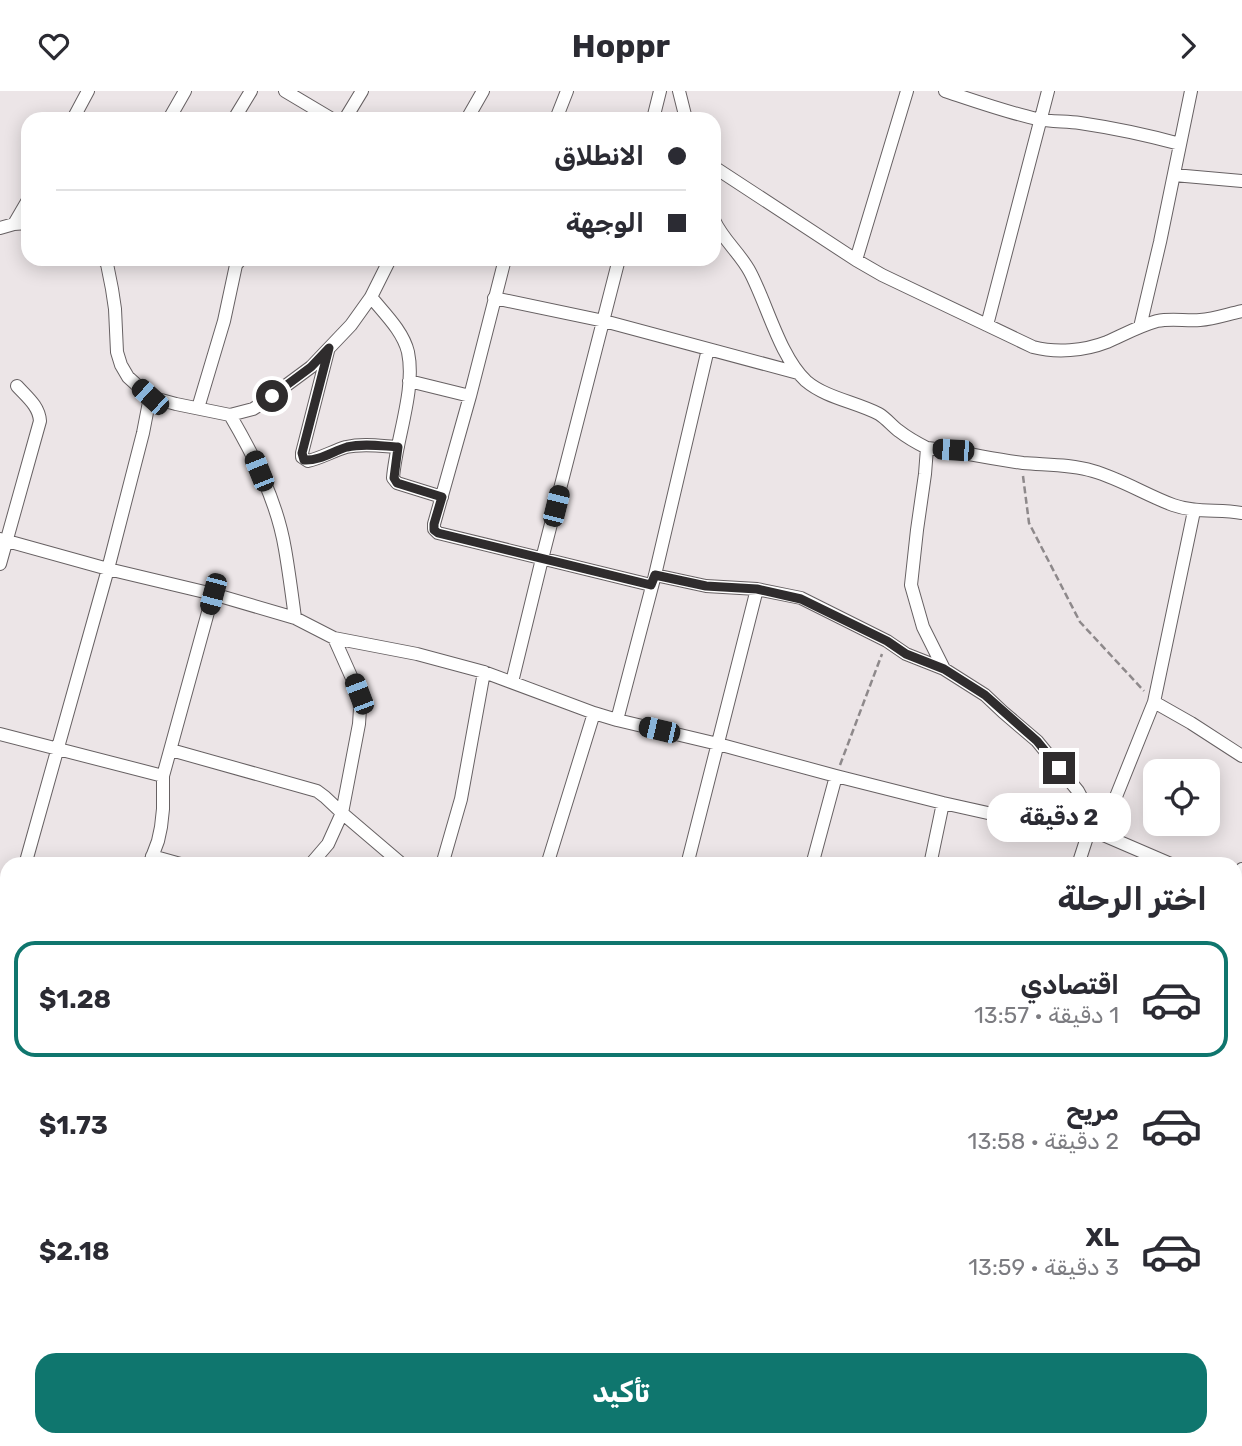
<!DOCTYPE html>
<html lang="ar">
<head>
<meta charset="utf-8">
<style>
  body { margin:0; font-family:Rubik,Cairo,sans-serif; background:#f2f2f3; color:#2b2b33; direction:rtl; height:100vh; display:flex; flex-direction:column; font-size:26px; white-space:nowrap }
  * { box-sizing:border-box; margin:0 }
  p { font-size:23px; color:#7c7c81 }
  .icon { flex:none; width:38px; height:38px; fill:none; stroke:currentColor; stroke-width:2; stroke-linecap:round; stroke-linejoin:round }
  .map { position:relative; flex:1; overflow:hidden; direction:ltr }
  .drawer { position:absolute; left:0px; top:766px; width:1242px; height:590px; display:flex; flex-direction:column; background:#fff; border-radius:21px 21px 0 0; box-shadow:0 4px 18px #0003; direction:rtl }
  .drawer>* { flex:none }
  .guide { position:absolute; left:21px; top:21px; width:700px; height:154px; border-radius:21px; box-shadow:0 4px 18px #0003; direction:rtl; display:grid; align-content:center; height:154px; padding:0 35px; background:#fff }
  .fabs { position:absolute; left:1143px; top:668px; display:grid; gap:14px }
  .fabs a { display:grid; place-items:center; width:77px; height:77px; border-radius:14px; background:#fff; box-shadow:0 4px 18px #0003; font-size:35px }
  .end { position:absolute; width:32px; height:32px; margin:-16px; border:9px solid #2f2c2d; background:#fff; box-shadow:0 0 0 4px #fff }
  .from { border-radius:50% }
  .bubble { position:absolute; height:49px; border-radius:21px; background:#fff; box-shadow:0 4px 18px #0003; font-size:23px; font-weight:700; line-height:49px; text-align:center; direction:rtl }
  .car { position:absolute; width:21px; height:42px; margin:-21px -10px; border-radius:9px; box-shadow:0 0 5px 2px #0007; background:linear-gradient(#222 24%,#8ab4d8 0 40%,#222 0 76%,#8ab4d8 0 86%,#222 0) }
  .guide b { display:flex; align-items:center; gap:24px; height:66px; font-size:26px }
  .guide b+b { border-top:2px solid #e1e1e2 }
  .guide i { width:18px; height:18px; background:#2b2b33 }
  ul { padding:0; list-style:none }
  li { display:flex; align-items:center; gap:21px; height:116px; margin:0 14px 10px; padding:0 21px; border:4px solid transparent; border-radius:21px }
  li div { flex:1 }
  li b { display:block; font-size:26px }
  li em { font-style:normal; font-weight:700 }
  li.current { border-color:#0f766e }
  li>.icon { width:63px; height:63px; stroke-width:1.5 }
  h2 { padding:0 35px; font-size:32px; line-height:84px }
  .action { display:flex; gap:14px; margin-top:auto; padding:14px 35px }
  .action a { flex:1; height:80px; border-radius:21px; background:#0f766e; color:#fff; font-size:28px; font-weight:700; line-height:80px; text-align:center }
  header { display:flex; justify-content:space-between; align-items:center; height:91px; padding:0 35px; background:#fff; font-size:32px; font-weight:700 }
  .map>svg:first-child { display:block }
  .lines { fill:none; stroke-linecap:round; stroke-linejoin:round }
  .street-casing { stroke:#676163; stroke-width:14 }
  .secondary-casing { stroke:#676163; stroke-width:19 }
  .path { stroke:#8e898b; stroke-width:2.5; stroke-dasharray:7 3.5; stroke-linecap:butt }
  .street { stroke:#fff; stroke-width:12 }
  .secondary { stroke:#fff; stroke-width:18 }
  .route { stroke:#2f2c2d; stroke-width:9 }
</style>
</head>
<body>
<header><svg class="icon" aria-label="forward" viewBox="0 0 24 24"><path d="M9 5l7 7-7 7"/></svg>Hoppr<svg class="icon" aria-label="heart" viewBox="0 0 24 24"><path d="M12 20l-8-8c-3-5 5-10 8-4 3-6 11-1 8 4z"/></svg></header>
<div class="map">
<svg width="1242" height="1355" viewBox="0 0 1242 1355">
  <rect width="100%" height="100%" fill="#ece5e7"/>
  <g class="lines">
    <g class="street-casing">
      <path id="street" d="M285 0 332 28
        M679 0 686 28
        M945 0C975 10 1006 21 1037 28 1051 31 1066 30 1080 32 1114 37 1147 44 1180 53
        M73 28 88 0
        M169 28 185 0
        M234 28 251 0
        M345 28 362 0
        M467 28 483 0
        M556 28 567 0
        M653 28 660 0
        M714 76 856 169 882 184 1033 256C1056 262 1084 260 1107 251 1123 244 1139 235 1157 230 1171 227 1185 230 1200 229 1214 228 1228 223 1242 220
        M1174 84 1242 90
        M714 129C723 149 740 162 750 181 767 213 780 266 806 290 826 307 856 311 879 323 887 328 892 335 899 340 908 347 917 352 927 357L925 383 917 439 911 494 923 536 944 578 985 604 1003 621 1037 650 1078 700 1101 743
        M14 133 28 109
        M0 137 14 133 28 132
        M103 168 107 173 112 198 115 218 117 261 121 274 128 286 150 306 176 313 230 324 253 318 261 313 311 276 351 234 371 206 390 168
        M505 168 470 305 434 433V438L438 442 651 494
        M856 169 907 0
        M371 206C384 222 403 240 408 261 416 299 396 348 393 387L397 392 442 406
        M494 207 604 230 798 282
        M987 234 1048 0
        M1140 236 1160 151 1191 0
        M328 260 302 362V366L308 370C321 367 333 360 346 356 363 352 381 355 398 356
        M409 290 470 305
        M198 317 224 230 236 174 241 168
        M230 324C254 365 277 410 285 458 289 481 292 504 295 527
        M927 357C959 360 991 368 1023 372 1046 374 1070 373 1093 380 1121 388 1146 404 1173 414 1195 422 1219 418 1242 422
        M1194 420 1154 611 1191 632 1242 665
        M0 448 108 478 213 503 295 527 334 547 417 563 484 581 594 622 617 629 718 653 836 685 943 712 1019 729 1101 743 1173 774
        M0 473 40 330C39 315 27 306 17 295
        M655 484 706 495 757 498 801 507 887 550 906 563 944 578
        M512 591 542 468 619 168
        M617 629 655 484 708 258
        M0 643 163 685
        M171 659 317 700 325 706 342 722 403 774
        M1101 743 1154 611
        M152 765 184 774
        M25 774 108 478 143 342 150 306
        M149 774 158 750 161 736 163 718V685L213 503
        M310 774 328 753 342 722 359 633 360 618 359 603 334 547
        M442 774 461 708 484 581
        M547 774 594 622
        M687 774 757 498
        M812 774 836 685
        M930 774 943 712
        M1078 774 1089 740
        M1236 790 1242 778
        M1236 801 1242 803
        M0 827 7 829
        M0 867 7 841
        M0 1021 7 1023
        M1236 1148 1242 1149
        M0 1214 7 1216
        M0 1309 7 1280
        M581 1349 600 1355
        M1129 1349 1136 1355
        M148 1355 149 1349
        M278 1355 280 1349
        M527 1355 528 1349
        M782 1355 783 1349
        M912 1355 914 1349"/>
    </g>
    <g class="secondary-casing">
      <path id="secondary" d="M1236 865 1242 852
        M1236 904 1242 891
        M995 1355 997 1349
        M1013 1355 1016 1349"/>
    </g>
    <path class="path" d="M1023 385 1029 432 1080 531 1144 600
      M840 674 882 563"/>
    <use href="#street" class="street"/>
    <use href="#secondary" class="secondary"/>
  </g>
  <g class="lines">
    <path class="route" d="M272 305 311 276 329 257 302 362 304 369C320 370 333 360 347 356 364 352 381 355 398 356L394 387 397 392 442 406 434 433V439L438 442 651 494 655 484 706 495 757 498 801 508 887 550 906 563 944 578 985 604 1037 650 1059 677"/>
  </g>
</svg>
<div class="fabs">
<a><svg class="icon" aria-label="locate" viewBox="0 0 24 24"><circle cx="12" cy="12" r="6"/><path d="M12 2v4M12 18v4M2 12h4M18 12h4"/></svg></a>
</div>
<i class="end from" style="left:272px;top:305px"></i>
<i class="end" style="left:1059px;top:677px"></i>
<div class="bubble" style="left:987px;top:702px;width:144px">2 دقيقة</div>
<i class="car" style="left:150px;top:306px;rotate:312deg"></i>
<i class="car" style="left:953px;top:359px;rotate:274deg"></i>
<i class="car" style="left:259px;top:380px;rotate:338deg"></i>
<i class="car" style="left:556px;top:415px;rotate:14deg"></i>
<i class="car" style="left:213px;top:503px;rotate:195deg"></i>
<i class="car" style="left:359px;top:603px;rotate:339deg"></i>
<i class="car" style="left:659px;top:639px;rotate:283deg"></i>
<div class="guide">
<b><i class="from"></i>الانطلاق</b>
<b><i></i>الوجهة</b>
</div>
<section class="drawer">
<h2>اختر الرحلة</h2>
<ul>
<li class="current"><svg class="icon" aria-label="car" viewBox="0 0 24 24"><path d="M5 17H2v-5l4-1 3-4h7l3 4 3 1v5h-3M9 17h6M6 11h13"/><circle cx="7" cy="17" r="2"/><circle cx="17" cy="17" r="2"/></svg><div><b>اقتصادي</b><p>1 دقيقة · 13:57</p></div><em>$1.28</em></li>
<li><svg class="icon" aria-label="car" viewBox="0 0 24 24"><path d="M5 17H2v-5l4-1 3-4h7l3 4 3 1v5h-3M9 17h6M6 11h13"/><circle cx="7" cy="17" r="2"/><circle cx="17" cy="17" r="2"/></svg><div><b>مريح</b><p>2 دقيقة · 13:58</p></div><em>$1.73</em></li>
<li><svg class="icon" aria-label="car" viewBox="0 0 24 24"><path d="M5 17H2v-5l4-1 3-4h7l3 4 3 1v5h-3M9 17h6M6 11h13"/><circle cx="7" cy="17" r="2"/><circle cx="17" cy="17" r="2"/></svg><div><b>XL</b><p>3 دقيقة · 13:59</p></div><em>$2.18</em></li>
</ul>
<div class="action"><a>تأكيد</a></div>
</section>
</div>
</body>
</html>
